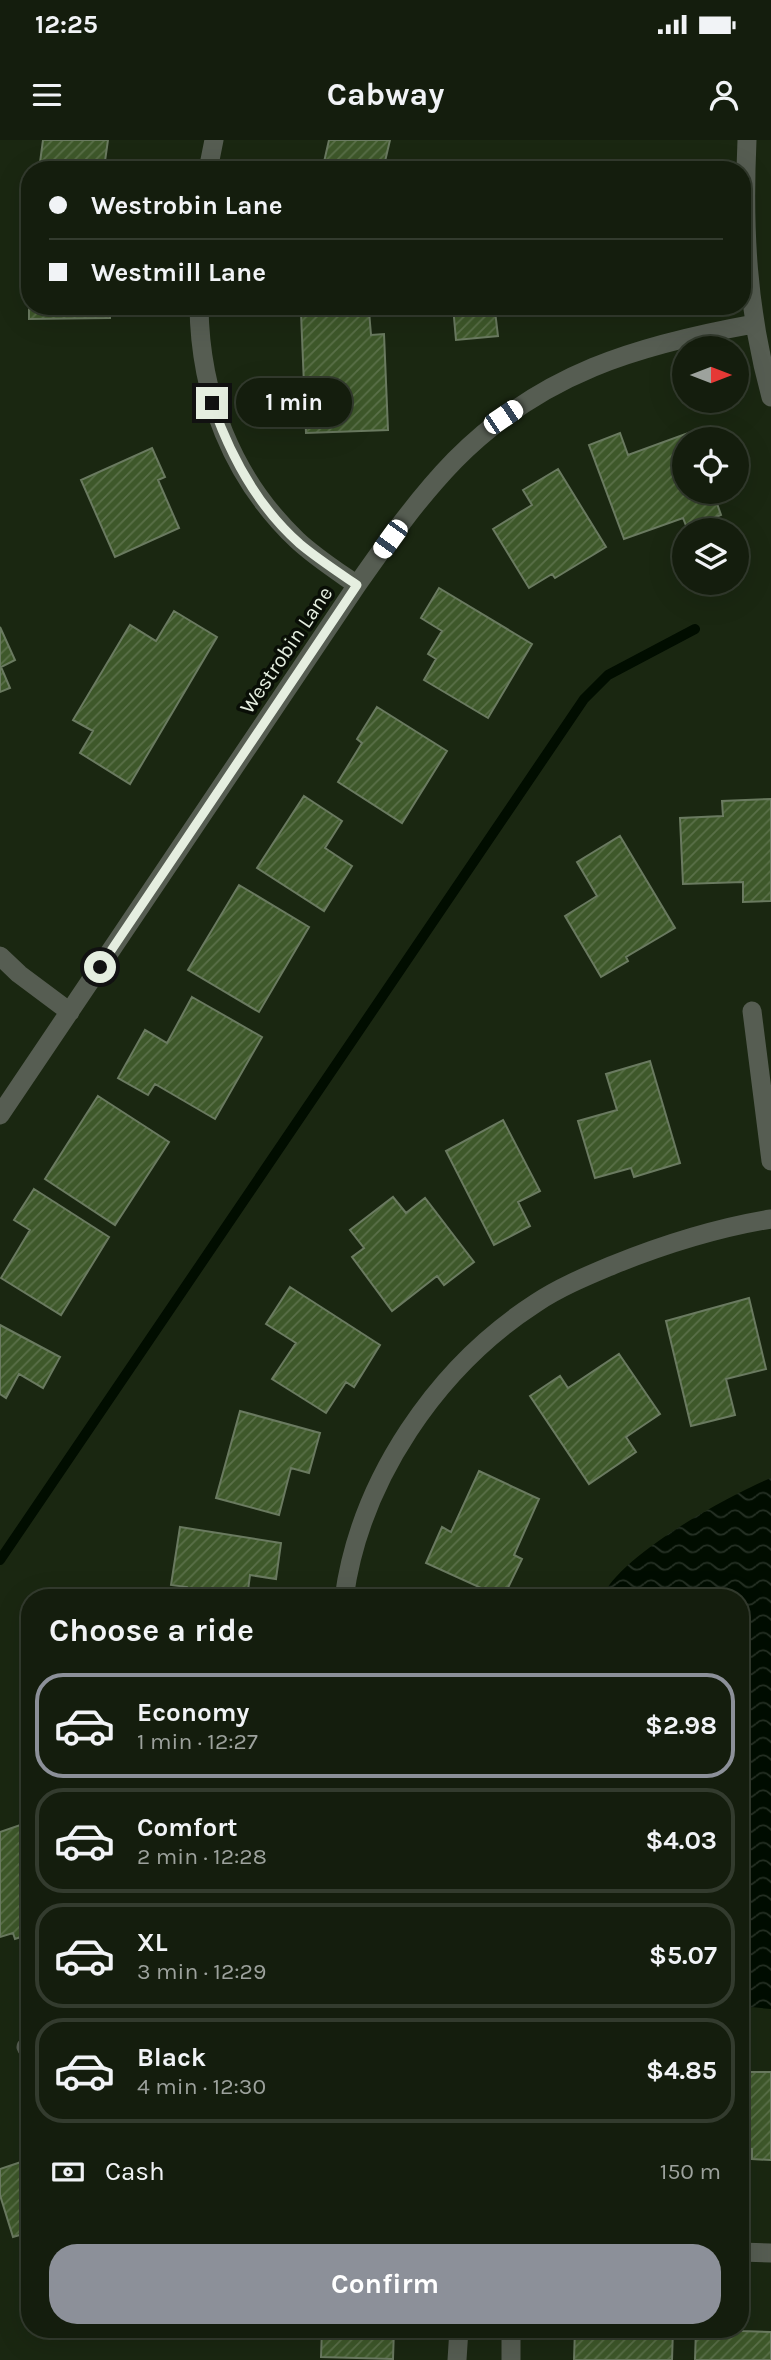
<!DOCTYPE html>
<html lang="en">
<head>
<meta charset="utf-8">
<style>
  body { margin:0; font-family:Karla,sans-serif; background:#1d2616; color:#f1f3f6; height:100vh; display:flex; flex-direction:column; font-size:26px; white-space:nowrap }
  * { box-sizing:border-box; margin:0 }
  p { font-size:23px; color:#9da29d }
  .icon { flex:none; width:38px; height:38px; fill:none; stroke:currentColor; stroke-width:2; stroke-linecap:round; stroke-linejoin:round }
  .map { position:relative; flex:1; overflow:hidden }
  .sheet { position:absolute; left:21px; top:1449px; width:728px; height:749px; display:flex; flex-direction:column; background:#141d0d; border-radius:28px; box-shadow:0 7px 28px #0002,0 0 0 2px #333b2e }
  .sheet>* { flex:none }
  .hud { position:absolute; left:21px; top:21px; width:730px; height:154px; border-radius:28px; box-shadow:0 7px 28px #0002,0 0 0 2px #333b2e; display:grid; align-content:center; height:154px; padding:0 28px; background:#141d0d }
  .needle { width:46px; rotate:90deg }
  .fabs { position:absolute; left:672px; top:196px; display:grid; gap:14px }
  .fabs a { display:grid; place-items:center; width:77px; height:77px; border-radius:50%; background:#141d0d; box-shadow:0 7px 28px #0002,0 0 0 2px #333b2e; font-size:35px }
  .end { position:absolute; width:32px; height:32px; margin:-16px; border:9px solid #e5eee0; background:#111; box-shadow:0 0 0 4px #111 }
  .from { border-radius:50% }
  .bubble { position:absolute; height:49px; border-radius:24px; background:#141d0d; box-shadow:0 7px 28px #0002,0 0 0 2px #333b2e; font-size:23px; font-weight:700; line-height:49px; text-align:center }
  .car { position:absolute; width:21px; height:42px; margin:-21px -10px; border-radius:9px; box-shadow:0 0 5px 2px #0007; background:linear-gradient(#fff 24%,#345 0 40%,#fff 0 76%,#345 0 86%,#fff 0) }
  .hud b { display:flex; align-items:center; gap:24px; height:66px; font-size:26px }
  .hud b+b { border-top:2px solid #333b2e }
  .hud i { width:18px; height:18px; background:#f1f3f6 }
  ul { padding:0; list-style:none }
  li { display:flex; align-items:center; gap:21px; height:105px; margin:0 14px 10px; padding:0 14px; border:4px solid #333b2e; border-radius:28px }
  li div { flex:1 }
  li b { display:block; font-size:26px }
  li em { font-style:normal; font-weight:700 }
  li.current { border-color:#8c9099 }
  li>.icon { width:63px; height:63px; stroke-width:1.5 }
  h2 { padding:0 28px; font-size:32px; line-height:84px }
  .pay { display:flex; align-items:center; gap:18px; height:77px; padding:0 28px; font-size:26px }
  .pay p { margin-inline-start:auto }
  .button { display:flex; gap:14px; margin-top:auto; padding:14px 28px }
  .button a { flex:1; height:80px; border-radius:28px; background:#8c9099; color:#fff; font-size:28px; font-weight:700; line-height:80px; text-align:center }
  .status { display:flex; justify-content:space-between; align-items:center; height:49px; padding:0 35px; background:#141d0d; direction:ltr }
  .status svg { height:19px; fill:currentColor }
  header { display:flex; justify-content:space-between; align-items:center; height:91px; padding:0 28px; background:#141d0d; font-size:32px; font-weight:700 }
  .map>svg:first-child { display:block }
  .water { fill:url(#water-waves) }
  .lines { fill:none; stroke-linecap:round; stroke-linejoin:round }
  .stream { stroke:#010d00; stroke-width:10 }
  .building { fill:url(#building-hatch); stroke:#6a7a60; stroke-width:2 }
  .minor { stroke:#565d52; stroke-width:19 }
  .route { stroke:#e5eee0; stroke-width:9 }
  .labels { text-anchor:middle; stroke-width:7; stroke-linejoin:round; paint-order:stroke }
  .street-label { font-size:21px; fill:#e5eee0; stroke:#090e06 }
</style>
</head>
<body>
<div class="status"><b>12:25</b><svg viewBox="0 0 49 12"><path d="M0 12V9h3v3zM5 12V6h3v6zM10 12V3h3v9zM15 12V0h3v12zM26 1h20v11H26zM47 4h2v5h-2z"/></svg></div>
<header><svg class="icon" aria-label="menu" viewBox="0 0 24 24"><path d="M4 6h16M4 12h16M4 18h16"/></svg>Cabway<svg class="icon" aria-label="person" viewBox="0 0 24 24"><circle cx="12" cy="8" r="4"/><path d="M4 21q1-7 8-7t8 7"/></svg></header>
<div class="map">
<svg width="771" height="2220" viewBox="0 0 771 2220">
  <defs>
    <pattern id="water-waves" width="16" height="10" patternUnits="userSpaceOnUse" patternTransform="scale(1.75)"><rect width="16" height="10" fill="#010d00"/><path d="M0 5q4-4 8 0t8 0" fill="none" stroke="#263125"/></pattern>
    <pattern id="building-hatch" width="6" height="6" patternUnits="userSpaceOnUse" patternTransform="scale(1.75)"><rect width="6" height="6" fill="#3e582a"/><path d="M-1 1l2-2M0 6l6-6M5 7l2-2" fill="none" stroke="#5a7049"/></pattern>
  </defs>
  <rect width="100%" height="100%" fill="#1a2711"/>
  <path class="water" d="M771 1338V1869L740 1866V1458H602C618 1416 729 1355 771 1338Z"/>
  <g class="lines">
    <path class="stream" d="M0 1420 584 559 608 535 695 489"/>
  </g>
  <path class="building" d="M43 0H108L104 28 116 30H39Z
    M329 0H390L383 30H354L324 22Z
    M651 21 653 30H599Z
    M29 143 30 166H110V178L29 179Z
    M453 166H542L495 171 498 196 456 200Z
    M369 171 371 195 384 194 388 290 306 293 301 173Z
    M691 292 694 299H684V352H713L721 375 687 388 683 378 624 399 589 305 620 293 628 315Z
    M152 308 165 337 158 340 179 388 115 417 81 340Z
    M558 329 606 407 555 438 552 434 529 448 493 389 532 365 523 350Z
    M439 448 532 504 488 578 424 540 436 519 428 514 442 491 421 478Z
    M174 471 217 497 130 644 80 613 93 591 73 580 130 485 156 501Z
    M0 487 15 520 1 527 10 548 0 552Z
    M377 567 447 611 402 683 338 642 362 603 357 599Z
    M304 656 342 681 325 708 352 726 324 771 257 728Z
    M771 659V761L743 762V742L683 744 680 678 723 676 722 661Z
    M620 696 675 788 626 817 628 821 601 837 565 776 597 756 577 722Z
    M239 745 309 787 259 872 188 830Z
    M192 857 262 897 215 979 155 944 148 955 118 938 145 890 167 903Z
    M650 921 680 1023 634 1037 631 1028 595 1038 578 981 617 970 606 934Z
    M98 956 169 1002 115 1085 45 1039Z
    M503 980 540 1051 518 1062 530 1086 494 1105 446 1011Z
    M34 1049 109 1097 61 1175 1 1138 30 1090 14 1080Z
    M393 1057 406 1073 425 1058 474 1122 444 1145 437 1136 392 1171 352 1117 364 1108 350 1090Z
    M290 1147 380 1205 354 1247 346 1242 326 1273 272 1239 296 1203 266 1184Z
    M749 1158 766 1229 726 1239 735 1275 691 1286 666 1181Z
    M0 1185 60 1217 43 1248 19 1234 6 1258 0 1254Z
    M619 1214 660 1274 626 1297 636 1312 589 1344 530 1256 560 1236 568 1248Z
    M240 1271 320 1293 309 1333 291 1328 279 1375 216 1358Z
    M479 1331 539 1359 514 1415 522 1419 503 1458 426 1423 442 1387 451 1392Z
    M180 1387 281 1403 276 1439 250 1435 247 1458H185L187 1447 171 1445Z
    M26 1683 30 1693V1794L15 1799 13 1793 0 1797V1692Z
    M740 1932H771V2020L752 2019V2009L740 2008Z
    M30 2019V2092L13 2097 0 2055V2029Z
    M740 2180 741 2191 771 2192V2220H695L696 2189H740Z
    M322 2189H394L393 2219 321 2217Z
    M575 2189H673L672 2220H574Z"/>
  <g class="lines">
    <path class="minor" d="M747 0C743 89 747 170 771 257
      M208 30 214 0
      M199 166C200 255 232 338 297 400 315 417 337 431 357 445
      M0 816 19 834 70 872
      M752 871 771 1021
      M0 975 357 445C387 402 418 358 455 320 541 233 638 205 754 184
      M344 1458C360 1340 437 1227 536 1163 560 1147 587 1136 613 1125 665 1104 716 1088 771 1079
      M26 1907 30 1906
      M740 2112 771 2113
      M457 2220 459 2189
      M511 2220V2189"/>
  </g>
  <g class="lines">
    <path class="route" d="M100 827 357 445C338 432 318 419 300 404 258 367 230 315 212 263"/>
  </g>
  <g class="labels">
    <g class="street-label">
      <text transform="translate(286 510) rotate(-56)" y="7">Westrobin Lane</text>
    </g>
  </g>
</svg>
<div class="fabs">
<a><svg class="needle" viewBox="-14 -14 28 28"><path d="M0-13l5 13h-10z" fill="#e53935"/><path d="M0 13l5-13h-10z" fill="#9da29d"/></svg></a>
<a><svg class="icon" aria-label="locate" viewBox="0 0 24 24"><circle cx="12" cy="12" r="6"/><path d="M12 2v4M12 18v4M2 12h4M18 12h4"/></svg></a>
<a><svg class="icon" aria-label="layers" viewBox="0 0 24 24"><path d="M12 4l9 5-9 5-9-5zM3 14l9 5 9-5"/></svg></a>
</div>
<i class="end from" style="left:100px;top:827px"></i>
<i class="end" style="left:212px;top:263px"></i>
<div class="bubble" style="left:236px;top:238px;width:116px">1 min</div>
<i class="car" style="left:503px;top:277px;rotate:56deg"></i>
<i class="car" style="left:390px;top:399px;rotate:216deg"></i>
<div class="hud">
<b><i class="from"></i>Westrobin Lane</b>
<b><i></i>Westmill Lane</b>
</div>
<section class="sheet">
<h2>Choose a ride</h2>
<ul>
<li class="current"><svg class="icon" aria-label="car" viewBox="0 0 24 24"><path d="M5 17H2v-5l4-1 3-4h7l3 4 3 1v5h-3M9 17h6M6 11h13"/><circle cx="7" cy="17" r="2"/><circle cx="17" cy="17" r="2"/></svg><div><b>Economy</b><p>1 min · 12:27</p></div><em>$2.98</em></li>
<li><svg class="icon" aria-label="car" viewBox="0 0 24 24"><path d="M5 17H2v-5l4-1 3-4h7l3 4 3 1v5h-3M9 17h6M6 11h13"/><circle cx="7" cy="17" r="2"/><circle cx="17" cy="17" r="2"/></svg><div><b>Comfort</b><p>2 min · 12:28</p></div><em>$4.03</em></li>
<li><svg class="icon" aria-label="car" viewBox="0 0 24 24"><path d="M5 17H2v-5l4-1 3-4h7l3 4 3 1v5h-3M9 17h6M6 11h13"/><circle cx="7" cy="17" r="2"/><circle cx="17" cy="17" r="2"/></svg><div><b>XL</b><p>3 min · 12:29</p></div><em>$5.07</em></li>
<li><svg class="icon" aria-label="car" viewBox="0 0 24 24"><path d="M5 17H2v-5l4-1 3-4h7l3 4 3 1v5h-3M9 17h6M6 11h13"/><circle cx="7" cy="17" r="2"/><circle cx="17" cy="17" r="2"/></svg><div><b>Black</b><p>4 min · 12:30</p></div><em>$4.85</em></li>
</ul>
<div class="pay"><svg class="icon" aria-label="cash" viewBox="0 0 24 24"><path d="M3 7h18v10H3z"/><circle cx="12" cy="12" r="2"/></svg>Cash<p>150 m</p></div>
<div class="button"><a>Confirm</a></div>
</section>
</div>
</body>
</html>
